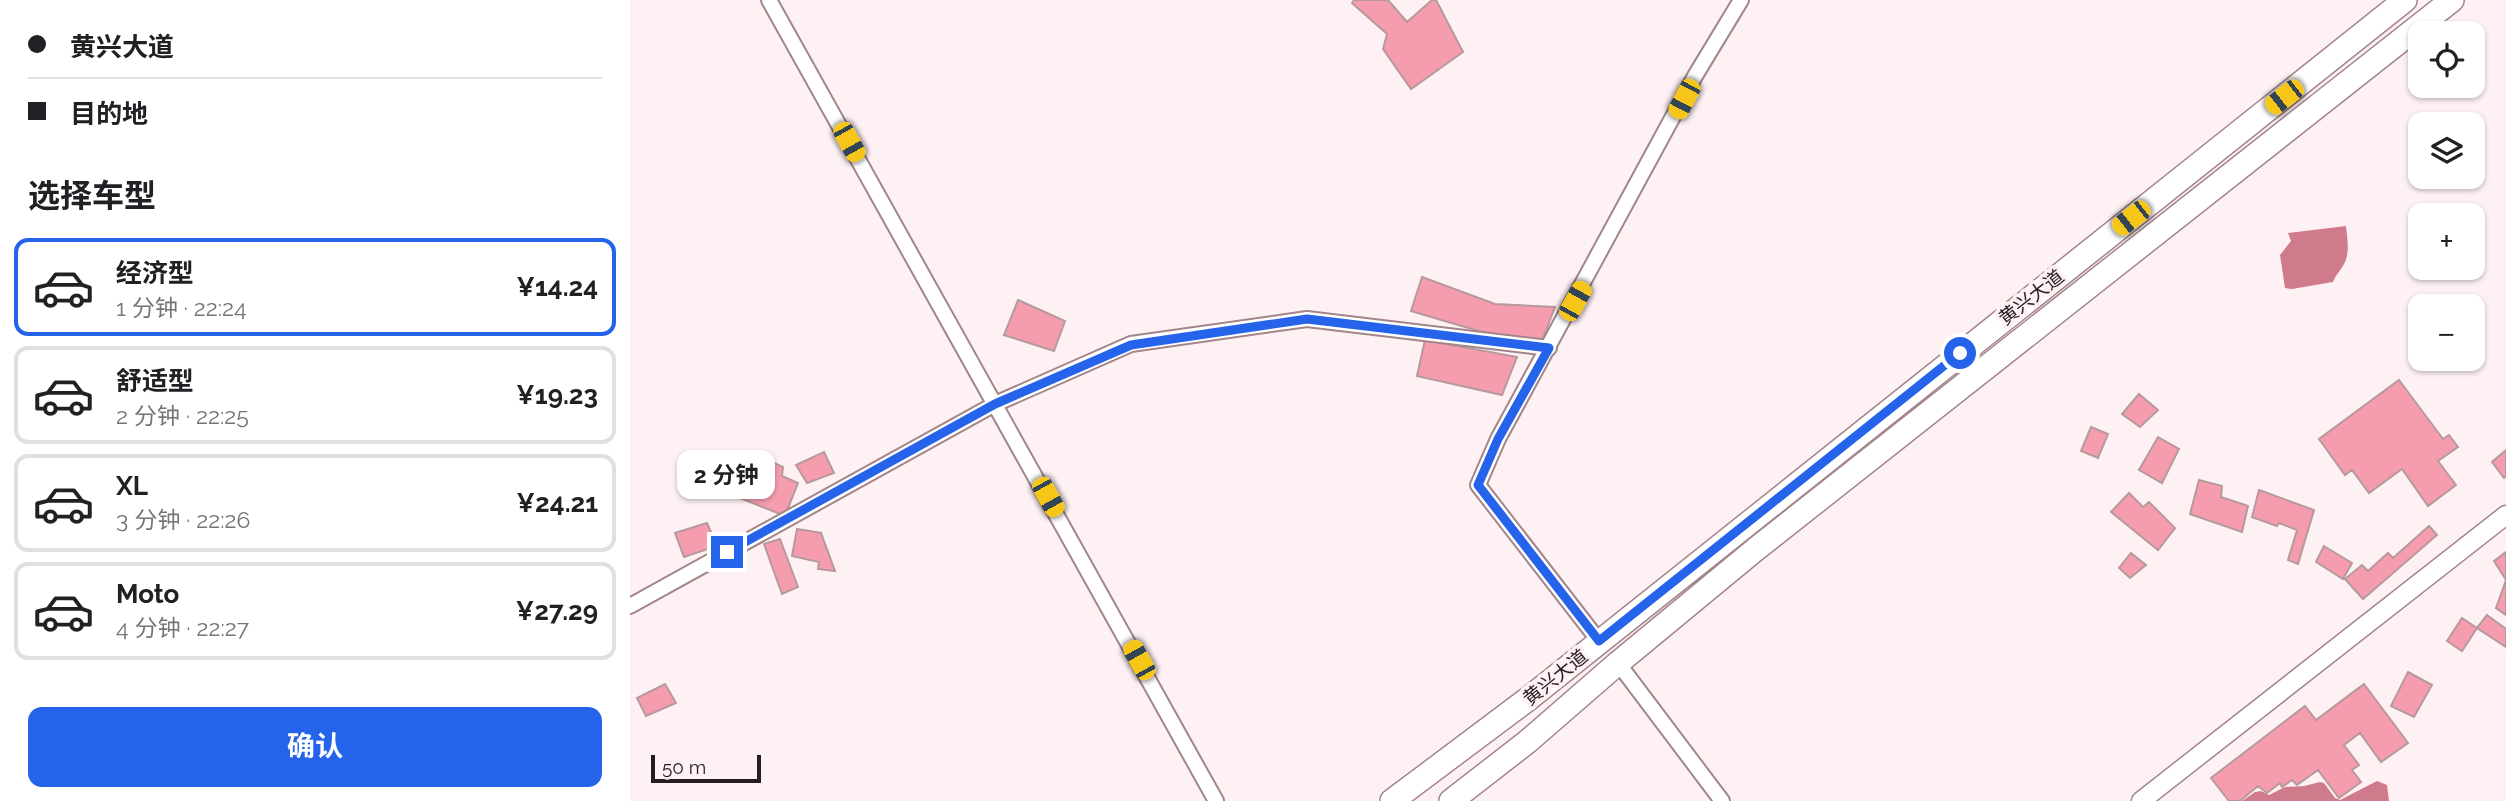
<!DOCTYPE html>
<html lang="zh">
<head>
<meta charset="utf-8">
<style>
  body { margin:0; font-family:Raleway,"Noto Sans SC",sans-serif; background:#f6f6f6; color:#202124; height:100vh; display:flex; flex-direction:column; font-size:26px; white-space:nowrap }
  * { box-sizing:border-box; margin:0 }
  p { font-size:23px; color:#757577 }
  .icon { flex:none; width:38px; height:38px; fill:none; stroke:currentColor; stroke-width:2; stroke-linecap:round; stroke-linejoin:round }
  .map { position:relative; flex:1; overflow:hidden }
  .sheet { display:flex; flex-direction:column; background:#fff; width:630px }
  .sheet>* { flex:none }
  .top-card { display:grid; align-content:center; height:154px; padding:0 28px; background:#fff }
  .fabs { position:absolute; left:1778px; top:21px; display:grid; gap:14px }
  .fabs a { display:grid; place-items:center; width:77px; height:77px; border-radius:14px; background:#fff; box-shadow:0 2px 5px #0004; font-size:35px }
  .scale { position:absolute; left:21px; bottom:18px; width:110px; box-sizing:border-box; padding-left:7px; border:4px solid #271c1e; border-top:0; font-size:19px; line-height:24px; white-space:nowrap; color:#271c1e; -webkit-text-stroke:5px #fef1f3; paint-order:stroke }
  .end { position:absolute; width:32px; height:32px; margin:-16px; border:9px solid #2563eb; background:#fff; box-shadow:0 0 0 4px #fff }
  .from { border-radius:50% }
  .bubble { position:absolute; height:49px; border-radius:14px; background:#fff; box-shadow:0 2px 5px #0004; font-size:23px; font-weight:700; line-height:49px; text-align:center }
  .car { position:absolute; width:21px; height:42px; margin:-21px -10px; border-radius:9px; box-shadow:0 0 5px 2px #0007; background:linear-gradient(#f5c518 24%,#345 0 40%,#f5c518 0 76%,#345 0 86%,#f5c518 0) }
  .top-card b { display:flex; align-items:center; gap:24px; height:66px; font-size:26px }
  .top-card b+b { border-top:2px solid #e0e0e0 }
  .top-card i { width:18px; height:18px; background:#202124 }
  ul { padding:0; list-style:none }
  li { display:flex; align-items:center; gap:21px; height:98px; margin:0 14px 10px; padding:0 14px; border:4px solid #e0e0e0; border-radius:14px }
  li div { flex:1 }
  li b { display:block; font-size:26px }
  li em { font-style:normal; font-weight:700 }
  li.selected { border-color:#2563eb }
  li>.icon { width:63px; height:63px; stroke-width:1.5 }
  h2 { padding:0 28px; font-size:32px; line-height:84px }
  .button { display:flex; gap:14px; margin-top:auto; padding:14px 28px }
  .button a { flex:1; height:80px; border-radius:14px; background:#2563eb; color:#fff; font-size:28px; font-weight:700; line-height:80px; text-align:center }
  main { display:flex; flex:1; min-height:0 }
  .map>svg:first-child { display:block }
  .water { fill:#d07b8c }
  .building { fill:#f59dae; stroke:#b7999d; stroke-width:2 }
  .lines { fill:none; stroke-linecap:round; stroke-linejoin:round }
  .minor-casing { stroke:#a3858a; stroke-width:18 }
  .tertiary-casing { stroke:#a3858a; stroke-width:21 }
  .trunk-casing { stroke:#a3858a; stroke-width:26 }
  .minor { stroke:#fff; stroke-width:14 }
  .tertiary { stroke:#fff; stroke-width:18 }
  .trunk { stroke:#fff; stroke-width:23 }
  .route { stroke:#2563eb; stroke-width:9 }
  .labels { text-anchor:middle; stroke-width:7; stroke-linejoin:round; paint-order:stroke }
  .street-label { font-size:19px; fill:#271c1e; stroke:#fef1f3 }
</style>
</head>
<body>
<main>
<section class="sheet">
<div class="top-card">
<b><i class="from"></i>黄兴大道</b>
<b><i></i>目的地</b>
</div>
<h2>选择车型</h2>
<ul>
<li class="selected"><svg class="icon" aria-label="car" viewBox="0 0 24 24"><path d="M5 17H2v-5l4-1 3-4h7l3 4 3 1v5h-3M9 17h6M6 11h13"/><circle cx="7" cy="17" r="2"/><circle cx="17" cy="17" r="2"/></svg><div><b>经济型</b><p>1 分钟 · 22:24</p></div><em>¥14.24</em></li>
<li><svg class="icon" aria-label="car" viewBox="0 0 24 24"><path d="M5 17H2v-5l4-1 3-4h7l3 4 3 1v5h-3M9 17h6M6 11h13"/><circle cx="7" cy="17" r="2"/><circle cx="17" cy="17" r="2"/></svg><div><b>舒适型</b><p>2 分钟 · 22:25</p></div><em>¥19.23</em></li>
<li><svg class="icon" aria-label="car" viewBox="0 0 24 24"><path d="M5 17H2v-5l4-1 3-4h7l3 4 3 1v5h-3M9 17h6M6 11h13"/><circle cx="7" cy="17" r="2"/><circle cx="17" cy="17" r="2"/></svg><div><b>XL</b><p>3 分钟 · 22:26</p></div><em>¥24.21</em></li>
<li><svg class="icon" aria-label="car" viewBox="0 0 24 24"><path d="M5 17H2v-5l4-1 3-4h7l3 4 3 1v5h-3M9 17h6M6 11h13"/><circle cx="7" cy="17" r="2"/><circle cx="17" cy="17" r="2"/></svg><div><b>Moto</b><p>4 分钟 · 22:27</p></div><em>¥27.29</em></li>
</ul>
<div class="button"><a>确认</a></div>
</section>
<div class="map">
<svg width="1876" height="801" viewBox="0 0 1876 801">
  <rect width="100%" height="100%" fill="#fef1f3"/>
  <path class="water" d="M1716 226C1717 237 1720 251 1715 262 1712 269 1706 274 1703 282L1662 289 1655 288 1650 255 1661 241 1658 233Z
    M1747 781 1757 785 1759 801H1612L1625 792 1631 791 1639 795 1655 787 1674 786 1690 782 1694 783 1705 798 1710 800Z"/>
  <path class="building" d="M724 0H758L777 22 802 0H806L833 52 781 89 753 49 757 34 722 3Z
    M792 277 865 304 925 307 912 341 852 332 781 311Z
    M388 300 435 321 424 351 374 335Z
    M795 340 887 357 872 395 787 376Z
    M1769 380 1813 439 1819 435 1828 447 1808 461 1826 485 1798 506 1772 469 1739 493 1722 470 1715 475 1689 439Z
    M1509 394 1528 410 1510 427 1492 414Z
    M1461 427 1478 434 1468 458 1451 451Z
    M1528 437 1549 449 1532 483 1509 470Z
    M1876 450V476L1874 478 1862 462Z
    M194 452 204 473 177 483 166 465Z
    M138 460 153 467 152 476 168 483 155 516 110 498 128 464 135 468Z
    M1569 480 1592 486 1591 497 1618 506 1612 532 1560 514Z
    M1629 490 1684 510 1668 564 1658 560 1667 530 1649 523 1647 526 1622 517Z
    M1499 493 1513 507 1519 502 1545 528 1528 550 1481 512Z
    M77 523 87 546 54 557 45 533Z
    M1799 526 1807 535 1733 599 1715 579 1732 565 1738 571 1758 553 1763 558Z
    M167 529 191 533 205 571 188 569 189 562 162 556Z
    M150 539 168 587 152 594 134 544Z
    M1694 546 1722 563 1713 579 1686 562Z
    M1876 552V615L1866 608 1876 580 1864 561Z
    M1501 553 1516 565 1500 578 1489 568Z
    M1857 615 1876 629V647L1847 628Z
    M1832 618 1847 628 1832 651 1817 641Z
    M1778 672 1802 685 1784 717 1761 706Z
    M35 684 46 703 16 716 7 698Z
    M1734 684 1778 743 1751 762 1730 733 1714 745 1729 765 1722 770 1731 782 1709 798 1688 770 1667 785 1662 780 1652 787 1650 783 1637 793 1628 786 1610 801H1599L1581 778 1675 706 1686 720Z"/>
  <g class="lines">
    <g class="minor-casing">
      <path id="minor" d="M139 0 586 801
        M0 606 365 404 501 344 677 319 919 348
        M969 641 848 485 868 439 1065 76 1111 0
        M988 663 1092 801"/>
    </g>
    <g class="tertiary-casing">
      <path id="tertiary" d="M1511 801 1876 515"/>
    </g>
    <g class="trunk-casing">
      <path id="trunk" d="M762 801 898 699 1775 0
        M821 801 897 742 988 663 1126 549 1822 0"/>
    </g>
    <use href="#minor" class="minor"/>
    <use href="#tertiary" class="tertiary"/>
    <use href="#trunk" class="trunk"/>
  </g>
  <g class="lines">
    <path class="route" d="M97 552 365 404 501 345 677 319 919 348 868 439 848 485 969 641 1330 353"/>
  </g>
  <g class="labels">
    <g class="street-label">
      <text transform="translate(1401 297) rotate(-38)" y="7">黄兴大道</text>
      <text transform="translate(925 677) rotate(-39)" y="7">黄兴大道</text>
    </g>
  </g>
</svg>
<div class="fabs">
<a><svg class="icon" aria-label="locate" viewBox="0 0 24 24"><circle cx="12" cy="12" r="6"/><path d="M12 2v4M12 18v4M2 12h4M18 12h4"/></svg></a>
<a><svg class="icon" aria-label="layers" viewBox="0 0 24 24"><path d="M12 4l9 5-9 5-9-5zM3 14l9 5 9-5"/></svg></a>
<a>+</a>
<a>−</a>
</div>
<div class="scale">50 m</div>
<i class="end from" style="left:1330px;top:353px"></i>
<i class="end" style="left:97px;top:552px"></i>
<div class="bubble" style="left:47px;top:450px;width:98px">2 分钟</div>
<i class="car" style="left:1654px;top:97px;rotate:232deg"></i>
<i class="car" style="left:1054px;top:99px;rotate:208deg"></i>
<i class="car" style="left:219px;top:142px;rotate:151deg"></i>
<i class="car" style="left:1501px;top:218px;rotate:232deg"></i>
<i class="car" style="left:945px;top:301px;rotate:29deg"></i>
<i class="car" style="left:418px;top:497px;rotate:151deg"></i>
<i class="car" style="left:509px;top:660px;rotate:331deg"></i>
</div>
</main>
</body>
</html>
